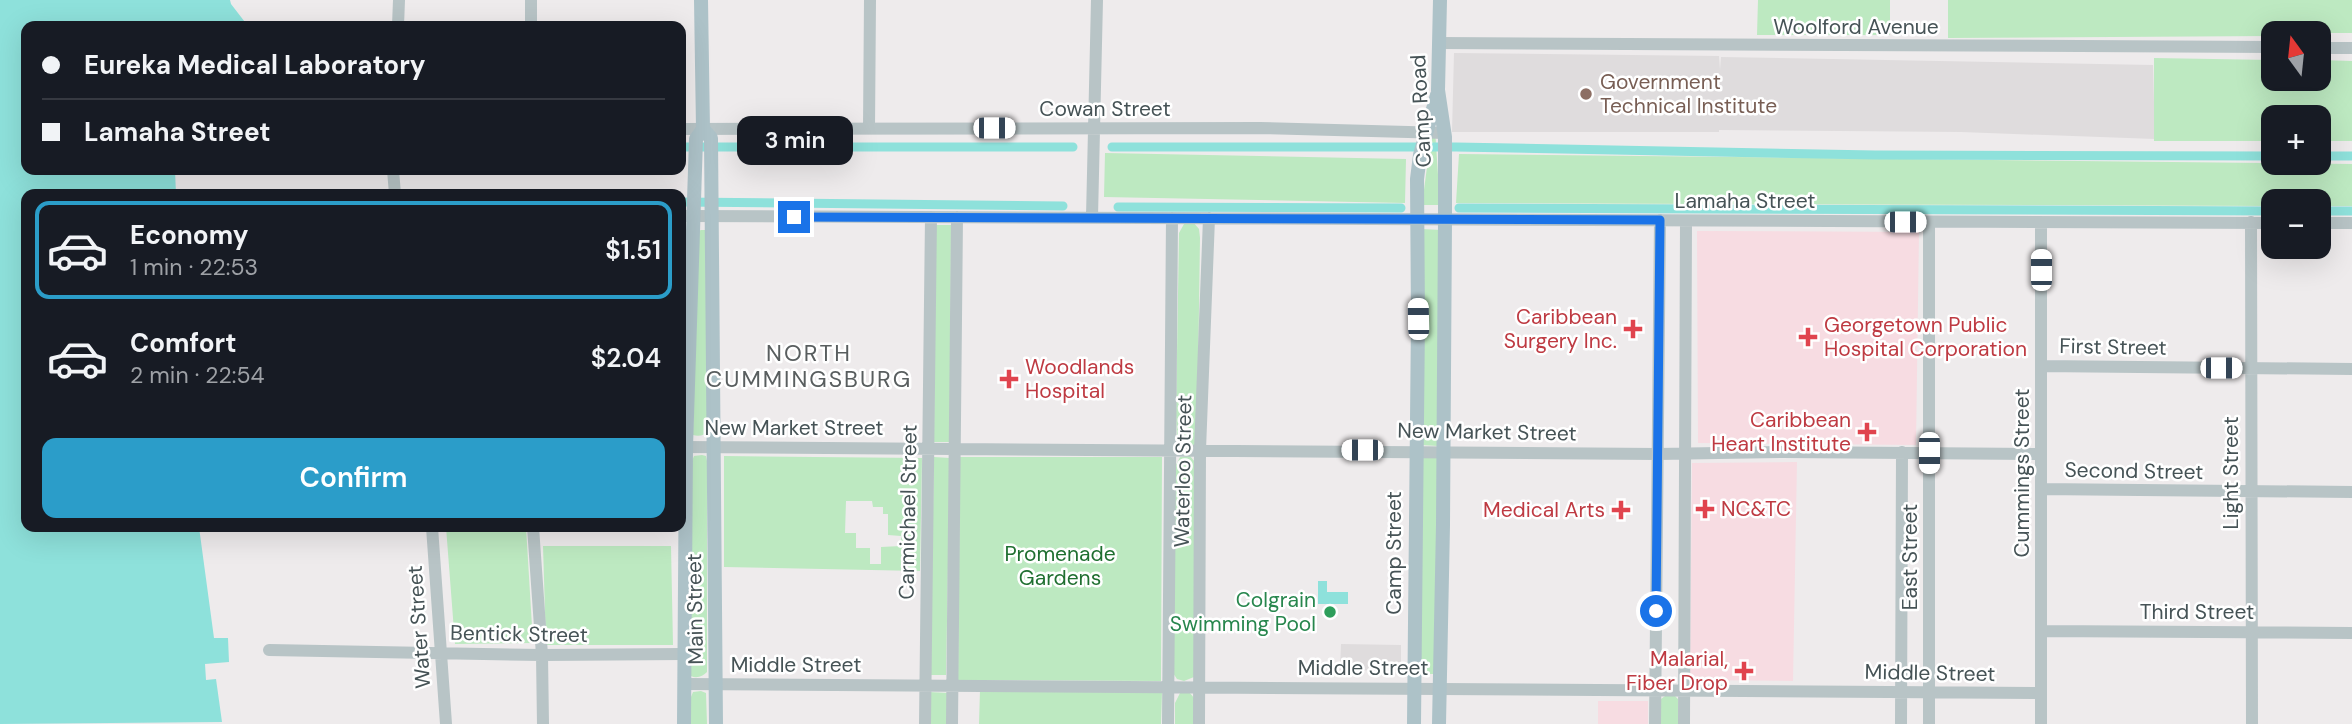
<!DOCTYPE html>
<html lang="en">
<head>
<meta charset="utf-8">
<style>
  body { margin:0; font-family:"DM Sans",sans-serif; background:#20242c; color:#f1f3f6; height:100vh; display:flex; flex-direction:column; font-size:26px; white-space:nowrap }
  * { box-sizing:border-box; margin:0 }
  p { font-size:23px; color:#9ea1a6 }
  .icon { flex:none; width:38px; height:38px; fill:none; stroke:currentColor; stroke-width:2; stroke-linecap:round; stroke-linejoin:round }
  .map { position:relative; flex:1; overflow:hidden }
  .side { position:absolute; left:21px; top:189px; width:665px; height:343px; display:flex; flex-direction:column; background:#171b24; border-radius:14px; box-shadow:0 7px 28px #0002 }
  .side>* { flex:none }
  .banner { position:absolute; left:21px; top:21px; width:665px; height:154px; border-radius:14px; box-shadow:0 7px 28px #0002; display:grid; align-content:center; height:154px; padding:0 21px; background:#171b24 }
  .needle { width:46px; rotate:345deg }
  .controls { position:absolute; left:2261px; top:21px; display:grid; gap:14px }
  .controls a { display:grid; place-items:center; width:70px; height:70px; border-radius:14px; background:#171b24; box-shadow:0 7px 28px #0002; font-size:35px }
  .end { position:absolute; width:32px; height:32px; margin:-16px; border:9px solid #1a73e8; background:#fff; box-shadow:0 0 0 4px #fff }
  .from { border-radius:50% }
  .bubble { position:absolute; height:49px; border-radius:14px; background:#171b24; box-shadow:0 7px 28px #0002; font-size:23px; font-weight:600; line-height:49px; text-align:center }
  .car { position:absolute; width:21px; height:42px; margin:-21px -10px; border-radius:9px; box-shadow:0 0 5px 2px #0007; background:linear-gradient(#fff 24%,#345 0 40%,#fff 0 76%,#345 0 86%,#fff 0) }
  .banner b { display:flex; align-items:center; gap:24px; height:66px; font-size:26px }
  .banner b+b { border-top:2px solid #363941 }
  .banner i { width:18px; height:18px; background:#f1f3f6 }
  ul { padding:12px 0 0; list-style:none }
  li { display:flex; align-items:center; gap:21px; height:98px; margin:0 14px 10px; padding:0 7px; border:4px solid transparent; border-radius:14px }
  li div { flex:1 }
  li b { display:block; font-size:26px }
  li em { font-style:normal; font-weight:600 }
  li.current { border-color:#2b9dc9 }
  li>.icon { width:63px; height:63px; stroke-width:1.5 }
  .cta { display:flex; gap:14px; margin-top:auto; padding:14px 21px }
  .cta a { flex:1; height:80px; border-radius:14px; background:#2b9dc9; color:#fff; font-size:28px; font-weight:600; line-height:80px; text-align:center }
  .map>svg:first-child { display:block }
  .education { fill:#dfdcdd }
  .medical { fill:#f7dce2 }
  .green { fill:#bde9c1; fill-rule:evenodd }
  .water { fill:#8ee1db }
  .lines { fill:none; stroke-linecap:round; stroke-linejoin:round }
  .canal { stroke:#8ee1db; stroke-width:9 }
  .minor { stroke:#b8c4c6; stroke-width:12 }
  .major { stroke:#adc2c8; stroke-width:14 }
  .route { stroke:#1a73e8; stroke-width:9 }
  .education-dot { fill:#8d6e63; stroke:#fff; stroke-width:2.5 }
  .health-dot { fill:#e0444e; stroke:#fff; stroke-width:2.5 }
  .leisure-dot { fill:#2e9e5b; stroke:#fff; stroke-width:2.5 }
  .labels { text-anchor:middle; stroke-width:5; stroke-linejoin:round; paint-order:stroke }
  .street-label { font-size:21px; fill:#465356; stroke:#fff }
  .education-label { font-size:21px; fill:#785e54; stroke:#fff; text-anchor:start }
  .health-label { font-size:21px; fill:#be3a42; stroke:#fff; text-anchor:end }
  .park-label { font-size:21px; fill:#1f6f30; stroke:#fff }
  .leisure-label { font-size:21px; fill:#27864d; stroke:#fff; text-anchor:end }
  .neighbourhood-label { font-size:23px; letter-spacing:2px; fill:#595e5f; stroke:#fff }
</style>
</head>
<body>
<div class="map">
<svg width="2352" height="724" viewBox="0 0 2352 724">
  <rect width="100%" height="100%" fill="#eeebec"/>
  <path class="education" d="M1454 53 1719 56 1720 70 1721 57 2153 65 2155 139 1961 132 1719 130V132H1452Z
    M1341 644 1401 645V671L1340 670Z"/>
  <path class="medical" d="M1697 231 1919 232 1916 445 1698 443Z
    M1797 462 1793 681 1690 680 1692 463Z
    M1598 701H1648V724H1598Z"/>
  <path class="green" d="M1758 0H1890V35H1757Z
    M1948 0H2352V33H2273V36L1948 38Z
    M2154 58 2273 60V79H2319V60L2352 61V141H2319V117H2273V141H2154Z
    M1434 114 1440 205H1422Z
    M1105 153 1406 159 1405 203 1104 197Z
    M1459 154 2352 164V206H2319V201H2273V206L1456 203Z
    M1193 222 1199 229 1200 238 1197 444 1194 447 1180 446 1177 439 1176 415 1179 233 1184 224Z
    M935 225H951L950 442H934Z
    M1421 229 1441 230 1438 446 1421 445Z
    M701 230H707L709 431C705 435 699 437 693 435L697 232Z
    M702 455 706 456 707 461V672C703 676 697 679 691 676L692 461 694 456Z
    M724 456 922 458 920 571 724 567ZM846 501H872L873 507H883V514H888V535L901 536V546L881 547V564H870V548H856V533H845Z
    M1190 456 1195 462 1194 677 1184 681 1177 679 1173 673 1175 467 1180 457Z
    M934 457 950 458 946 675H930Z
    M960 457H1162L1161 681 958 680Z
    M1419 458H1440L1437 674H1419Z
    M446 527H526L533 643 455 644Z
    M543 546H671L673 645H546Z
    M980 690 1162 692 1161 724H979Z
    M701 691 706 693 707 724H691V697L693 692Z
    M929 692 949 693 948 724H929Z
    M1189 692 1195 699 1196 724H1175V703L1180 693Z
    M1665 696H1675L1678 699V724H1661V699Z"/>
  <path class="water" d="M0 0H230L231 4 248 26H26V170H175L176 194H26V527H199L214 638H228L229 662 205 664 206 680 216 679 222 722 0 724Z
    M1318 581H1327V592H1348V604H1318Z"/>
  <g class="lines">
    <path class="canal" d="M681 147H1073
      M1112 147H1456L1875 155 2273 156
      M2319 156H2352
      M681 202 1063 206
      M1118 207 1401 208
      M1459 208 2273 211
      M2319 211H2352"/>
    <path class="minor" d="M531 0V26
      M398 26 399 0
      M1439 43 2273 47
      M2319 48H2352
      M869 128 870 0
      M681 129 1260 128 1445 133
      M393 170 395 194
      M681 216 2273 223
      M1092 217 1097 0
      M1929 222V724
      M2041 222V724
      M2251 222 2252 724
      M2319 223H2352
      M2041 366 2352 369
      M681 447 1658 454 1783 452 2041 454
      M2041 489 2352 492
      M432 527 446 724
      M533 527 542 655 543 724
      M2042 631 2352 633
      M269 650 542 655 684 654
      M684 684 2041 693
      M925 724 931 217
      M952 724 957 217
      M1168 724 1172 218
      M1199 724 1200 450 1209 218
      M1655 724 1660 220
      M1684 724 1686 221
      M1901 724 1902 452"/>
    <path class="major" d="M701 0 703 129
      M703 129 711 138 716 724
      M684 724 686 447 696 139 703 129
      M1414 724 1418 319 1417 179 1420 155 1437 95
      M1439 724 1443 525 1445 220V137L1438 90 1440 0"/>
  </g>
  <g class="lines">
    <path class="route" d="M794 217 1660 220 1656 611"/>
  </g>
  <circle class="education-dot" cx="1586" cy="94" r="7"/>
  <g class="health-dot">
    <path d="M1629.5 318.5h7v7h7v7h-7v7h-7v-7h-7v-7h7z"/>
    <path d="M1804.5 326.5h7v7h7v7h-7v7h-7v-7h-7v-7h7z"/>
    <path d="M1005.5 368.5h7v7h7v7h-7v7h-7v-7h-7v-7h7z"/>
    <path d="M1863.5 421.5h7v7h7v7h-7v7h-7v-7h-7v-7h7z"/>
    <path d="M1701.5 498.5h7v7h7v7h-7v7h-7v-7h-7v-7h7z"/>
    <path d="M1617.5 499.5h7v7h7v7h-7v7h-7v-7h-7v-7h7z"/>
    <path d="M1740.5 660.5h7v7h7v7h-7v7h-7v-7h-7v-7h7z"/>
  </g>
  <circle class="leisure-dot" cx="1330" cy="612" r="7"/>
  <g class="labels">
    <g class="street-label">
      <text x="1856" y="34">Woolford Avenue</text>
      <text x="1105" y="116">Cowan Street</text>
      <text transform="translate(1421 111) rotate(-93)" y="7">Camp Road</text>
      <text x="1745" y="208">Lamaha Street</text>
      <text transform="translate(2113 347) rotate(1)" y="7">First Street</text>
      <text x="794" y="435">New Market Street</text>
      <text transform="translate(1487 432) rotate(1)" y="7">New Market Street</text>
      <text transform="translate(1183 471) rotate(-89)" y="7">Waterloo Street</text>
      <text transform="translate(2134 471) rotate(1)" y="7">Second Street</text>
      <text transform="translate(2022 473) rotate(-90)" y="7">Cummings Street</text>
      <text transform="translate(2231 473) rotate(-90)" y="7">Light Street</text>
      <text transform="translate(908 512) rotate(-89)" y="7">Carmichael Street</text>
      <text transform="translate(1394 553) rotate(-90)" y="7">Camp Street</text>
      <text transform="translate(1910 557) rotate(-90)" y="7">East Street</text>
      <text transform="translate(695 609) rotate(-91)" y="7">Main Street</text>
      <text x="2197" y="619">Third Street</text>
      <text transform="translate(419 627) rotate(-94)" y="7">Water Street</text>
      <text transform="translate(519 634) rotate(1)" y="7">Bentick Street</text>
      <text x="796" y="672">Middle Street</text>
      <text x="1363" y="675">Middle Street</text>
      <text transform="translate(1930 673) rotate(1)" y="7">Middle Street</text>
    </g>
    <g class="education-label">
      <text x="1600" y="89">Government<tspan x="1600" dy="24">Technical Institute</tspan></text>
    </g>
    <g class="health-label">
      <text x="1617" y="324">Caribbean<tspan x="1617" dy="24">Surgery Inc.</tspan></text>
      <text x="1824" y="332" text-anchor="start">Georgetown Public<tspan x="1824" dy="24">Hospital Corporation</tspan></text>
      <text x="1025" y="374" text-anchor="start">Woodlands<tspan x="1025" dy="24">Hospital</tspan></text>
      <text x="1851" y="427">Caribbean<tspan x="1851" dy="24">Heart Institute</tspan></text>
      <text x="1721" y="516" text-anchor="start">NC&amp;TC</text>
      <text x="1605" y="517">Medical Arts</text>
      <text x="1728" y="666">Malarial,<tspan x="1728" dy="24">Fiber Drop</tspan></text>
    </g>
    <g class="park-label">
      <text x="1060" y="561">Promenade<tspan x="1060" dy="24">Gardens</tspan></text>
    </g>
    <g class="leisure-label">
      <text x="1316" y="607">Colgrain<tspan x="1316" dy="24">Swimming Pool</tspan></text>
    </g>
    <g class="neighbourhood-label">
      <text x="809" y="361">NORTH<tspan x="809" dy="26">CUMMINGSBURG</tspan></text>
    </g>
  </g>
</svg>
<div class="controls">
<a><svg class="needle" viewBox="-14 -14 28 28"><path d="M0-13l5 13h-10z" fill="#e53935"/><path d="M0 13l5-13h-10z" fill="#9ea1a6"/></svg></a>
<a>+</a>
<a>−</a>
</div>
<i class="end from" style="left:1656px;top:611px"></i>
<i class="end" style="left:794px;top:217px"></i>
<div class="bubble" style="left:737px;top:116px;width:116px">3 min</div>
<i class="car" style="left:994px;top:128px;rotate:90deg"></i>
<i class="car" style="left:1905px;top:222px;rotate:90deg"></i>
<i class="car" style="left:2041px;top:270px;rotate:0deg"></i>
<i class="car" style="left:1418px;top:319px;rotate:359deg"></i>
<i class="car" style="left:2221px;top:368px;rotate:90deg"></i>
<i class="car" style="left:1362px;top:450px;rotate:270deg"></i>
<i class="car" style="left:1929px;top:453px;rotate:180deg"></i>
<div class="banner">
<b><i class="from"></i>Eureka Medical Laboratory</b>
<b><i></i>Lamaha Street</b>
</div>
<section class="side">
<ul>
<li class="current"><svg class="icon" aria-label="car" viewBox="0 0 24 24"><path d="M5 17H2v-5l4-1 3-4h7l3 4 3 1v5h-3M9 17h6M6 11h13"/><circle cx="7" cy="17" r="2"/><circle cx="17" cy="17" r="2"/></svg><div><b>Economy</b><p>1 min · 22:53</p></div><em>$1.51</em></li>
<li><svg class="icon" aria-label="car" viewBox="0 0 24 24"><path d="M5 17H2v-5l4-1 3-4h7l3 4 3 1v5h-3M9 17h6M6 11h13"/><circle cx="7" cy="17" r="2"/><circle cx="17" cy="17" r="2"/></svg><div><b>Comfort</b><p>2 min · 22:54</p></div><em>$2.04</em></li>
</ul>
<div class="cta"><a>Confirm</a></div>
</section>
</div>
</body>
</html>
